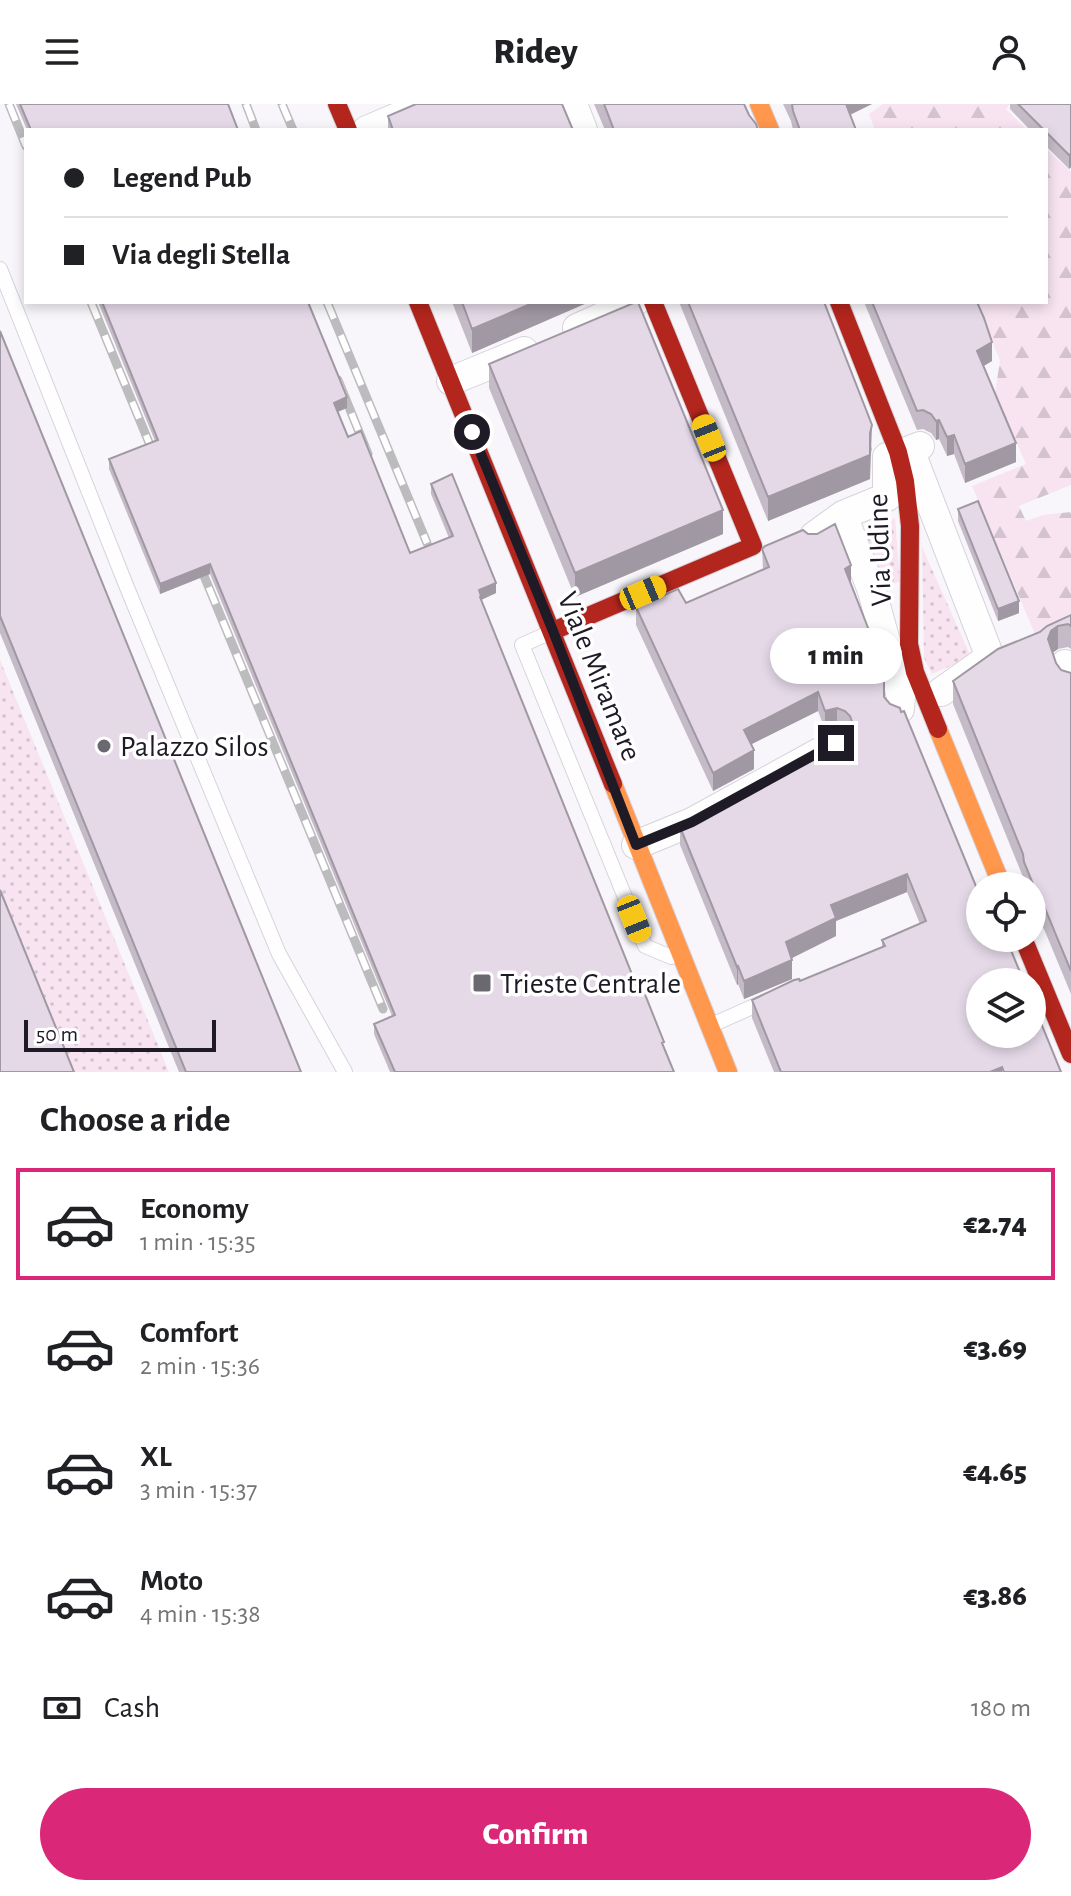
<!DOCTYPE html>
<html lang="en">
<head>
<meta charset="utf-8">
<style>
  body { margin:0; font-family:"Alegreya Sans",sans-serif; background:#f2f2f2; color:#202124; height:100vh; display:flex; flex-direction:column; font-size:30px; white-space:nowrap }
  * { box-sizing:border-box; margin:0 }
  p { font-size:26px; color:#757577 }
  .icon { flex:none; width:44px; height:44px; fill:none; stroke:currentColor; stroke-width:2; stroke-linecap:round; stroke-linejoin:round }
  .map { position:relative; height:968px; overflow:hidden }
  .panel { display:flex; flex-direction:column; background:#fff; flex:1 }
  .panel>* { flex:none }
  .banner { position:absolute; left:24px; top:24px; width:1024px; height:176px; border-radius:0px; box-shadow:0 4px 12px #0003; display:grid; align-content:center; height:176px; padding:0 40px; background:#fff }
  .buttons { position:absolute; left:966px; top:768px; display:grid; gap:16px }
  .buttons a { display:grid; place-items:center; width:80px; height:80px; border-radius:50%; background:#fff; box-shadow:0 4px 12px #0003; font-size:40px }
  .scale { position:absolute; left:24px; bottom:20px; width:192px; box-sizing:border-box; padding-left:8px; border:4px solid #1f1b26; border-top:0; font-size:22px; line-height:28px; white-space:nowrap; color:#1f1b26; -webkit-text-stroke:6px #fff; paint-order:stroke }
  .end { position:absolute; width:36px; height:36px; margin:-18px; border:10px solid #1f1b26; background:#fff; box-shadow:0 0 0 4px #fff }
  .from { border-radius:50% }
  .bubble { position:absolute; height:56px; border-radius:28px; background:#fff; box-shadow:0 4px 12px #0003; font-size:26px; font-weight:800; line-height:56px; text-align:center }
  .car { position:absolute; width:24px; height:48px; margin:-24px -12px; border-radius:10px; box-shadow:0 0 6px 2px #0007; background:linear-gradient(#f5c518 24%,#345 0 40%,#f5c518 0 76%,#345 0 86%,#f5c518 0) }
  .banner b { display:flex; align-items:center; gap:28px; height:76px; font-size:30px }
  .banner b+b { border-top:2px solid #e0e0e0 }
  .banner i { width:20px; height:20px; background:#202124 }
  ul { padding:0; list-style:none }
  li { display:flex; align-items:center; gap:24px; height:112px; margin:0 16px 12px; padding:0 24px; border:4px solid transparent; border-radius:0px }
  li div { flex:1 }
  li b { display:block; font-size:30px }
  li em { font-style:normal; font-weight:800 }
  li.selected { border-color:#db2777 }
  li>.icon { width:72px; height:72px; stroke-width:1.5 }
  h2 { padding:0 40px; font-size:36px; line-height:96px }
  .pay { display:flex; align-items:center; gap:20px; height:88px; padding:0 40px; font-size:30px }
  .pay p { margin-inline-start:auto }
  .cta { display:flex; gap:16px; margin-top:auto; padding:16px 40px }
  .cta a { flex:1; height:92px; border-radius:48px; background:#db2777; color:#fff; font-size:32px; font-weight:800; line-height:92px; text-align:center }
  header { display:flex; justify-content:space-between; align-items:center; height:104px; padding:0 40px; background:#fff; font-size:36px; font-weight:800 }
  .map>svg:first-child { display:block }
  .grass { fill:url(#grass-dots) }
  .forest { fill:url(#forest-firs) }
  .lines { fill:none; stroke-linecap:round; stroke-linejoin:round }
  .lane-casing { stroke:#d6d3db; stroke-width:16 }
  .street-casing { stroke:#d6d3db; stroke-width:30 }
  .slow-casing { stroke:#d6d3db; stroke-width:20 }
  .jam-casing { stroke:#d6d3db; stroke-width:20 }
  .lane { stroke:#fefefe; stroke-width:14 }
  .street { stroke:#fefefe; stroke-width:28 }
  .slow { stroke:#ff974d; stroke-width:18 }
  .jam { stroke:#b3261e; stroke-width:18 }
  .rail-casing { stroke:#bcbbbe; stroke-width:9 }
  .rail { stroke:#fff; stroke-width:6; stroke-dasharray:18; stroke-linecap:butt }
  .wall { fill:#c5bbc8 }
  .shaded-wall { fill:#a098a2 }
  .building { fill:#e5d9e8; stroke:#a098a2; stroke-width:2 }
  .route { stroke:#1f1b26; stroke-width:10 }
  .poi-dot { fill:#6b6870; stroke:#fff; stroke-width:3 }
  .labels { text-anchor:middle; stroke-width:7; stroke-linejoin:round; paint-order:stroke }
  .street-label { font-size:30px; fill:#1f1b26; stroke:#fff }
  .poi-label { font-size:30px; fill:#1f1b26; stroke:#fff; text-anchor:start }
</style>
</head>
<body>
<header><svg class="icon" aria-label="menu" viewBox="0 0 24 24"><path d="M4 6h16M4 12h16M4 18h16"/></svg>Ridey<svg class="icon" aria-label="person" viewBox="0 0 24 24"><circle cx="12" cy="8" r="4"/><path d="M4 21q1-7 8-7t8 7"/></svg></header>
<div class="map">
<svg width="1071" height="968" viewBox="0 0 1071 968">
  <defs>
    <pattern id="grass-dots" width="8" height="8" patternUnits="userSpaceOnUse" patternTransform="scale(2)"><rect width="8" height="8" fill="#f7e4f0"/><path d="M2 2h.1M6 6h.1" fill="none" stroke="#d3c3ce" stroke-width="1.8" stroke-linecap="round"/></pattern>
    <pattern id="forest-firs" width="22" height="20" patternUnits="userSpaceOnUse" patternTransform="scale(2)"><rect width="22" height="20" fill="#f7e4f0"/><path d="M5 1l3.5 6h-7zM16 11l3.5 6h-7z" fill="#d3c3ce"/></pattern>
  </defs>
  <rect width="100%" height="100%" fill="#f8f6fa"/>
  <path class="grass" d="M895 414 900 477 881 486 858 428Z
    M922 443 971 553 932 570 924 554Z
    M0 556 169 968H74L0 788Z"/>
  <path class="forest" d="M883 0H1010L1006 5 1027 26H875L869 10Z
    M1046 45 1071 68V381L1019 402 1026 417 1043 411 1071 408V515L1035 530 972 382 1026 360 995 290 1000 256 975 198H1046Z"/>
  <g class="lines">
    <g class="lane-casing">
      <path id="lane" d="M0 165 128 486 279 850 345 968
        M549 529 522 541 645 842 671 853
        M714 920 768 896"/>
    </g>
    <g class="street-casing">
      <path id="street" d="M573 0 583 26
        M367 26 428 0
        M577 224 635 198
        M451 277 524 247
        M920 342 910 346 990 553
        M843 411 872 487 901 592 900 605
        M814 432 843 411 887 393V353
        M1065 560 1071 575
        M941 588 983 558
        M636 741 692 718 836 639"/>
    </g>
    <g class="slow-casing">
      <path id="slow" d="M759 0 770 26
        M938 625 1002 782
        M613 680 728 968"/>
    </g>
    <g class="jam-casing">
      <path id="jam" d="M337 0 348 26
        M418 198 613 680
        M839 198 898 348 905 377 910 422 909 540 915 568 938 625
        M553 527 753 442 653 198
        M1023 834 1071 950"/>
    </g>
    <use href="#lane" class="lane"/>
    <use href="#street" class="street"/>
    <use href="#slow" class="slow"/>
    <use href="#jam" class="jam"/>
    <g class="rail-casing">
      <path id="rail" d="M9 0 26 42
        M246 0 256 26
        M282 0 293 26
        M91 198 157 358
        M327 198 427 439
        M338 276 368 350
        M195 450 383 905"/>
    </g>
    <use href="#rail" class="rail"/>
  </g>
  <path class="wall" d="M16 0H228L238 26H27Z
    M594 0H744L749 11 758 26H605Z
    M783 0H872L850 11 856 26H793L791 17Z
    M1010 0H1071V63L1069 65 1046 42V26H1030L1010 5Z
    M388 12 573 26H388Z
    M98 198H308L347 304 338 308 348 333 410 449 449 434 431 390V380L496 489 481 496 640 890 674 968H390L374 930V920L392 912 210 470 160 490 109 365V355L155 337Z
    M452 198H589L472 249Z
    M679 198H824L872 345 870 353V375L768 417Z
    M864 198H977L992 257 983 262 1016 358 965 379 954 350 947 352 939 335 936 336 931 329 923 325 917 326Z
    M0 227 301 968H179L0 529Z
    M489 260 723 430 575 493 489 284Z
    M958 405 1019 509 998 517 958 417Z
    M762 445 851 480 884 593 980 792 1061 968H774L752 914V896L882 843V836L920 820 907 788 836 817V832L792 854V875L744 895 738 880 737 881 680 741V723L700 715 837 642V639L850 630 845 625 837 622 825 626 818 607 751 640 754 665 713 687 636 521V503L686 499 763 466Z
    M1071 511V545L1068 543 1058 545 1052 549 1056 559 1061 566 1071 569V890L1044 825 1040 820 1032 800V782H1025L1023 773 953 600V577Z"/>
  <path class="shaded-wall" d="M843 0H872L843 14Z
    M1071 50V63L1069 65V51Z
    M535 198H589L472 249V225Z
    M992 238V257L977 266V247Z
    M347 293V304L334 309V299Z
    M939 316V335L936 336V317Z
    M872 321 870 375 768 417V393L870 329Z
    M954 331V350L947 352V333Z
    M1016 339V358L965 379V360Z
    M723 406V430L575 493V469Z
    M210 460V470L160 490V480Z
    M851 461V480L845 465Z
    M496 479V489L481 496V503L479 486Z
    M1019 497V509L998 517V505Z
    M1058 522V545L1051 550 1048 535 1051 527Z
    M818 588V607L744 644V626Z
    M837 604V622L825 626V607Z
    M754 646V665L713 687V669Z
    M907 770V788L836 817V832L786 857V838L831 801Z
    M792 856V875L744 895V877Z
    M738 862V880L737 881V863Z
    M1002 963V968H990Z"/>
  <path class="building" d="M20 0H228L238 26H31Z
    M416 0H562L573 26H393L388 12Z
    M604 0H744L749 11 756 20 758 26H614Z
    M792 0H846L856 26H800L793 7Z
    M1018 0H1071V50L1069 51 1046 28V26H1044Z
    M102 198H308L347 293 334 299 348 333 361 327 410 449 453 432 431 380 452 370 496 479 479 486 481 492 480 493 640 890 644 888 664 938 662 939 674 968H395L374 920 395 911 210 460 160 480 109 355 158 336Z
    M462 198H535L472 225Z
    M636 198H638L723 406 575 469 489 260Z
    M688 198H824L872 321 870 329V351L768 393Z
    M872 198H977L984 214 992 238 977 247 1016 339 965 360 954 331 947 333 939 316 936 317 931 310 923 306 917 307Z
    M0 227 301 968H186L0 512Z
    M978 397 1019 497 998 505 958 405Z
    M835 420 851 461 845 465 872 534 884 575V593L890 600 900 604 901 608 904 607 980 792V834H1006L1024 878H980V930H1032V897L1061 968H1004L1002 963 990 968H781L752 896 794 876 799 875 800 877 885 842 882 836 926 817 907 770 831 801 836 814 786 838 792 856 744 877 738 862 737 863 680 723 700 715 816 651 838 642 837 639 851 629 853 620 850 612 845 607 837 604 825 607 818 588 744 626 754 646 713 669 636 503 678 485 686 499 769 463 762 445 765 442 803 426 808 430H817Z
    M1071 511V522L1068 520 1058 522 1051 527 1048 535 1056 559 1061 566 1071 569V867L1044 802 1040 797 1024 758 1023 750 953 577 998 545 1040 528 1047 522Z
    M0 786 74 968H0Z"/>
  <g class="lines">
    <path class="route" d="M472 328 553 527 636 741 692 718 836 639"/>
  </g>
  <g class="poi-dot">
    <circle cx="104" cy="642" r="8"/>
    <rect x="472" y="869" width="20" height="20" rx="4"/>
  </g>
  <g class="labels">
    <g class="street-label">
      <text transform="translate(879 446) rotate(-92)" y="10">Via Udine</text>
      <text transform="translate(600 572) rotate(68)" y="10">Viale Miramare</text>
    </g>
    <g class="poi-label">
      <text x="120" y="652">Palazzo Silos</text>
      <text x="500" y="889">Trieste Centrale</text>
    </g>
  </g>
</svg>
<div class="buttons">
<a><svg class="icon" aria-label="locate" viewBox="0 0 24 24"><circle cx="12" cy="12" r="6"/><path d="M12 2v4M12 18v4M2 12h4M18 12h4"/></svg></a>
<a><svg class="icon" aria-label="layers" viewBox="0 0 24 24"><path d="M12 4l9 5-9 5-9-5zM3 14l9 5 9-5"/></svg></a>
</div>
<div class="scale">50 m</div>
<i class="end from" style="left:472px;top:328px"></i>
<i class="end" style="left:836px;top:639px"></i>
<div class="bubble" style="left:770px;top:524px;width:132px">1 min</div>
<i class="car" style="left:709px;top:334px;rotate:338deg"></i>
<i class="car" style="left:643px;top:489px;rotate:67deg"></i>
<i class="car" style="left:634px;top:815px;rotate:158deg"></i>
<div class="banner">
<b><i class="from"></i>Legend Pub</b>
<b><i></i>Via degli Stella</b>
</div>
</div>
<section class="panel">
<h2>Choose a ride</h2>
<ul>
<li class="selected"><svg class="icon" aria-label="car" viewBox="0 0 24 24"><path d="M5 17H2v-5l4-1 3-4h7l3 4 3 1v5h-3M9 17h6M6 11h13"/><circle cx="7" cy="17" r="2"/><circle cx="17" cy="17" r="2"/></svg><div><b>Economy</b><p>1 min · 15:35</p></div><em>€2.74</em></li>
<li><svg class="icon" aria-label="car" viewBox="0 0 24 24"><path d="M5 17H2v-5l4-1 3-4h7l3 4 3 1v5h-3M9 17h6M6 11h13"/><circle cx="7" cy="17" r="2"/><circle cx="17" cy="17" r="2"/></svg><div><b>Comfort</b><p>2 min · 15:36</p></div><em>€3.69</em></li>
<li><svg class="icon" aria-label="car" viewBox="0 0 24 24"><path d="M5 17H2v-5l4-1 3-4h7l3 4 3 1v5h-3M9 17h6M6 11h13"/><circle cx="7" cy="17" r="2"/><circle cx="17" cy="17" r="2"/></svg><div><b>XL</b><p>3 min · 15:37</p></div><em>€4.65</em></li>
<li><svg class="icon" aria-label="car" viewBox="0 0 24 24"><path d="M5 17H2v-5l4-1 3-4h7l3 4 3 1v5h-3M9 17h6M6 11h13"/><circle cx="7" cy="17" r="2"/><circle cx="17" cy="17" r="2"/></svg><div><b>Moto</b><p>4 min · 15:38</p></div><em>€3.86</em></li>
</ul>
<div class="pay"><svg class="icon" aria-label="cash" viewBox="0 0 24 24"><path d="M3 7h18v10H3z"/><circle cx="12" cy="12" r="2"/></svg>Cash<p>180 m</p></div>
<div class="cta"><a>Confirm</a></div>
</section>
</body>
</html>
